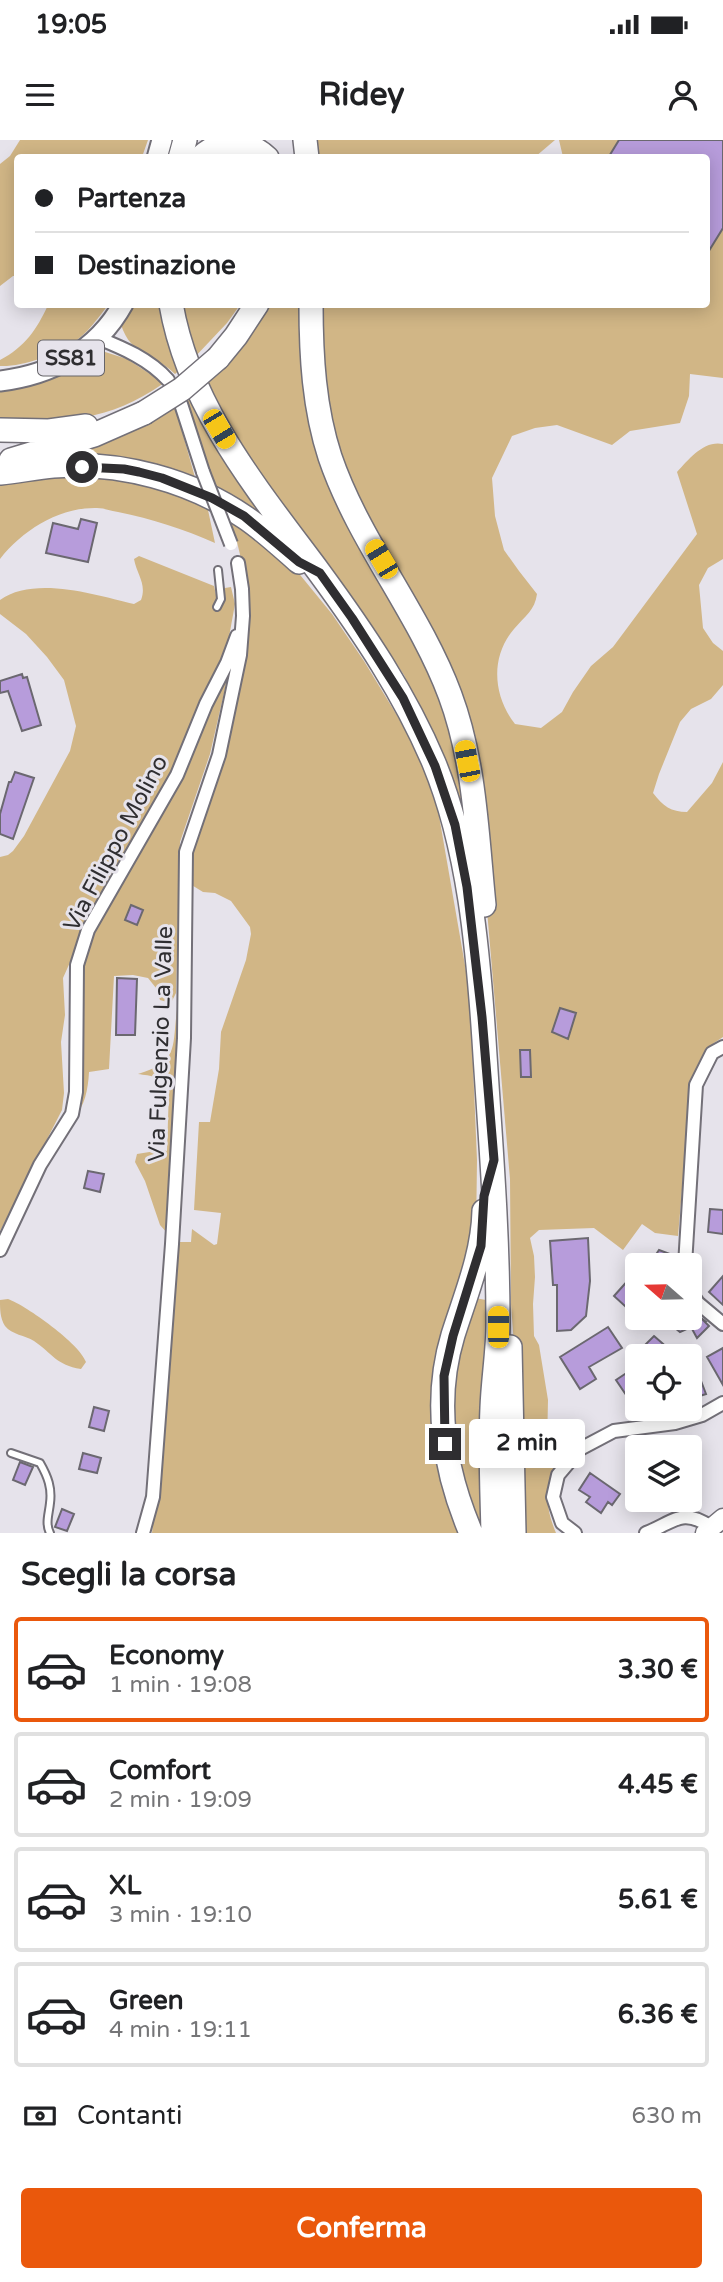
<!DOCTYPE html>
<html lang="it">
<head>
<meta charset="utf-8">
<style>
  body { margin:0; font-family:"Varela Round",sans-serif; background:#f6f6f6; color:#202124; height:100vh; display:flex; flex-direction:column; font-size:26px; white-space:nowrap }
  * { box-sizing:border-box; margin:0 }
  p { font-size:23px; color:#757577 }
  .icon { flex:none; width:38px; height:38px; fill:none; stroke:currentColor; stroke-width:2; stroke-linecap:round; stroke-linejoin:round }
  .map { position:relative; height:1393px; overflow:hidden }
  .panel { display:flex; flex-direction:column; background:#fff; flex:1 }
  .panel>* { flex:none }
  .guide { position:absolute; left:14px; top:14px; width:696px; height:154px; border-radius:7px; box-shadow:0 4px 18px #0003; display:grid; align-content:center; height:154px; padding:0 21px; background:#fff }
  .needle { width:46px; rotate:290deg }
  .controls { position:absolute; left:625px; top:1113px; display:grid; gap:14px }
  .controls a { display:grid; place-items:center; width:77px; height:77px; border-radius:7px; background:#fff; box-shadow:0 4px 18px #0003; font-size:35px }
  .end { position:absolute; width:32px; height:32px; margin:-16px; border:9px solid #2f2e31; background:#fff; box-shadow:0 0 0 4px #fff }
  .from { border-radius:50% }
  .bubble { position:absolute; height:49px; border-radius:7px; background:#fff; box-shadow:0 4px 18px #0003; font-size:23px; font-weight:700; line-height:49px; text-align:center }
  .car { position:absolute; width:21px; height:42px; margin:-21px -10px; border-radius:9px; box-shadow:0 0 5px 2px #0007; background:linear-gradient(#f5c518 24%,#345 0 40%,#f5c518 0 76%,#345 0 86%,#f5c518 0) }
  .guide b { display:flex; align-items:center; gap:24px; height:66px; font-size:26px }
  .guide b+b { border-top:2px solid #e0e0e0 }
  .guide i { width:18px; height:18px; background:#202124 }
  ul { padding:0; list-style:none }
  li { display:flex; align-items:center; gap:21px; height:105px; margin:0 14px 10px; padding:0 7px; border:4px solid #e0e0e0; border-radius:7px }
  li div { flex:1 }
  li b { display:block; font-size:26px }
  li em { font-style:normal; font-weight:700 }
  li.on { border-color:#ea580c }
  li>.icon { width:63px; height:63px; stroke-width:1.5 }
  h2 { padding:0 21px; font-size:32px; line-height:84px }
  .pay { display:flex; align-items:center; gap:18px; height:77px; padding:0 21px; font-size:26px }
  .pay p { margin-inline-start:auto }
  .action { display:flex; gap:14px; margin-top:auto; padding:14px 21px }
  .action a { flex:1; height:80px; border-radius:7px; background:#ea580c; color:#fff; font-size:28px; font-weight:700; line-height:80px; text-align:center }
  .status { display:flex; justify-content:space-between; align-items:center; height:49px; padding:0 35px; background:#fff; direction:ltr }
  .status svg { height:19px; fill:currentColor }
  header { display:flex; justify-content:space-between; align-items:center; height:91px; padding:0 21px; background:#fff; font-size:32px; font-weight:700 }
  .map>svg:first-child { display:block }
  .green { fill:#d1b686 }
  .building { fill:#b79cdb; stroke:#6b6870; stroke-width:2 }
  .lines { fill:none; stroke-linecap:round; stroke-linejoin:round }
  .lane-casing { stroke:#737078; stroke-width:10 }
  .street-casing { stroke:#737078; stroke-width:16 }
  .secondary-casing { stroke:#737078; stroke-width:21 }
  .primary-casing { stroke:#737078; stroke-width:23 }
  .highway-casing { stroke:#737078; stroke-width:26 }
  .lane { stroke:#fff; stroke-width:6 }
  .street { stroke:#fff; stroke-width:12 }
  .secondary { stroke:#fff; stroke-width:18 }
  .primary { stroke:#fff; stroke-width:19 }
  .highway { stroke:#fff; stroke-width:23 }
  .street-bridge-casing { stroke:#737078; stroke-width:16; stroke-linecap:butt }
  .highway-bridge-casing { stroke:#737078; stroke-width:26; stroke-linecap:butt }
  .street-bridge { stroke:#fff; stroke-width:12 }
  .highway-bridge { stroke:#fff; stroke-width:23 }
  .route { stroke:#2f2e31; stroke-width:9 }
  .labels { text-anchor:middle; stroke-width:6; stroke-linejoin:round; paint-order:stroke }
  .shield { fill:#e6e3eb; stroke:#666469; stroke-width:2 }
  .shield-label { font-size:21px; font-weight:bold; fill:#2f2e31 }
  .street-label { font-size:23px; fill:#2f2e31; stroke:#e6e3eb }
</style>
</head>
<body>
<div class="status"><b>19:05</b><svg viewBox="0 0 49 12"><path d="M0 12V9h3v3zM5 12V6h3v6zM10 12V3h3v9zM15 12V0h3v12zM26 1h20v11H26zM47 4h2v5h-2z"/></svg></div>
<header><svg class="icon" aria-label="menu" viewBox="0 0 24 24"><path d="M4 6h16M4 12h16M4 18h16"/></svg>Ridey<svg class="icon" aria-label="person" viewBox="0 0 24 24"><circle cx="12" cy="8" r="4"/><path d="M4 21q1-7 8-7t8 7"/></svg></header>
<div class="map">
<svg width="723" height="1393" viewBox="0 0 723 1393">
  <rect width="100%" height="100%" fill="#e6e3eb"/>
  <path class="green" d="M20 0H148L142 17 18 18 17 136H13L0 146V24L10 16Z
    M312 0H555L535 17 312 18Z
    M559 0H723V238L690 234 689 256 680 283 630 291 612 305 557 285 535 288 512 296 492 338 495 376 504 410 519 431 537 454C535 470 525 476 514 489 490 517 493 556 515 584L541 588 562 572 573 552 591 526 613 507 697 394 677 332C689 319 704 300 723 304V419L708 428 699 445 703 488 713 503 723 511V545L711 559 691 569 680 582 659 634 653 653C663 666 671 672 687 672L712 643 723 622V897L714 903 704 918 690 958 678 1096 655 1093 642 1084 623 1110 594 1088 539 1090 530 1098 534 1116 535 1137 533 1164 534 1196 539 1205 548 1260 547 1306 557 1322C546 1350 544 1364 556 1393H519L517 1246 511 1164 510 1039 475 630 353 356 321 252 319 165 707 164V18L563 17Z
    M48 165H108C99 177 87 194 74 202 56 215 22 227 0 226V220C25 207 37 189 48 165Z
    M126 165H164L181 229 175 234C150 210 128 217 119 177Z
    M178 165H240L227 183 193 219Z
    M265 165H303L308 239 393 451 458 601 463 660 454 658 438 608 404 535 354 462 293 387 202 244Z
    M99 210 127 219 164 243C107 283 66 280 0 284V246L91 211Z
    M195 250 264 373 259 378 219 356 182 261Z
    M175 266 196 341 70 318 67 310Z
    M123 331 202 356 208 370 215 403C184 389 152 379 118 372 111 371 104 368 97 368 59 367 23 390 0 419V335Z
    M223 369 283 414 332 474 364 521 404 587 423 627 438 670 470 854 477 1020 476 1096 443 1194 464 1393H152L165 1287 175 1102H191L192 1089 214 1105 217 1104 221 1073 194 1070 199 982H210L219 929 221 892 246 820 251 794 250 787 231 761 215 753 203 752 190 744 191 708 232 577 248 493 250 471 248 448 237 402Z
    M139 416 214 446 217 459H225V448L231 447 235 464 229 497 217 531 192 578 182 610 159 662 80 800 63 838 65 875 61 902 64 953 62 970 0 1091V717L8 715 13 711 24 696 70 611 76 586 64 540 47 517 26 494 0 474V460C34 435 97 455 134 464L141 460C147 444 137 435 134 419Z
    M233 514 210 614 180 702 176 853 172 861 167 862 160 860 156 848 148 838 133 835 114 836 109 929 89 932C88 950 85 966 73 979L78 846 92 791Z
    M177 870 180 884 168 1094 160 1085 145 1041 135 1022 137 1014 162 1010 167 1011 169 949C165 936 150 936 138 934 179 922 172 907 177 870Z
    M475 1158 486 1160 483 1233 482 1393H476L446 1261Z
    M8 1159C27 1166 80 1204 86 1222L81 1229C56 1225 53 1214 34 1201 25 1195 12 1195 5 1186 0 1178 0 1169 0 1160Z"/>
  <path class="building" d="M619 0H723V88L707 114V18H608Z
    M81 379 97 383 88 422 46 413 53 383 78 389Z
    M22 534 23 538 27 537 41 585 22 591 8 551 0 553V541Z
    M15 632 34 638 13 699 0 694V674L9 642H11Z
    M131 765 143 770 137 785 125 780Z
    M117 838 137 839 135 895H116Z
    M560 868 576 873 568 899 552 892Z
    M520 910H530L531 937H521Z
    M88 1031 104 1034 100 1052 84 1048Z
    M710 1069 723 1070V1094L708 1092Z
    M588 1098 590 1141 586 1176 571 1190 557 1191V1145H553L550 1101Z
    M659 1110 675 1116V1125H649Z
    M723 1136V1165L709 1152Z
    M631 1137 637 1143V1177L614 1156Z
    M690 1169 705 1181H704L709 1186 697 1198 691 1187 680 1192 663 1178H690Z
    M608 1187 622 1208 589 1227 596 1239 580 1249 560 1217Z
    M654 1196 677 1216H653L643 1207Z
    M723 1208V1245L707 1217Z
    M690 1212 706 1254 690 1259Z
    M637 1226V1271L616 1240Z
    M94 1267 109 1271 104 1291 89 1287Z
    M83 1313 101 1318 97 1333 79 1329Z
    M20 1322 33 1327 25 1345 13 1340Z
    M590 1333 620 1354 612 1365 608 1362 601 1373 586 1362 590 1357 579 1350Z
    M62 1369 74 1374 67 1391 55 1387Z"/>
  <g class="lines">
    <g class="lane-casing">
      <path id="lane" d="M217 467 221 459 218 430
        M11 1313 40 1323C48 1337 52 1348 50 1363 49 1374 45 1383 50 1393"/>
    </g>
    <g class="street-casing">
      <path id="street" d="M98 198C123 208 149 219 168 240
        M181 264 203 332
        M0 1110 40 1025 72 974 76 952 77 825 88 790 177 635 206 564 227 523 237 496
        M685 1125 696 945 712 913 723 907
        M690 1151 698 1163 723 1184
        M143 1393 153 1357 172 1104 184 898 186 712 219 615 240 515 243 476 242 449 238 423
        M575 1393 562 1383 553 1357 558 1335 580 1309 614 1291 675 1283 702 1275 723 1263
        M646 1393C674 1382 682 1367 711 1387"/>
    </g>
    <g class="secondary-casing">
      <path id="secondary" d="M705 1393 723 1378"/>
    </g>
    <g class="primary-casing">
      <path id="primary" d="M157 18 162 0
        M0 241C51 235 97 211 123 164"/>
    </g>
    <g class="highway-casing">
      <path id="highway" d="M305 0 307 18
        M180 18 185 0
        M200 18C218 0 249 0 267 18
        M171 164C189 268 258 350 319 432 363 492 405 554 434 623 469 708 478 809 484 900 490 995 498 1088 498 1183 498 1211 493 1240 492 1268 490 1310 492 1351 493 1393
        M311 164C311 216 314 268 330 317 359 402 419 472 450 555 475 622 477 696 484 765
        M218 218 236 196 257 164
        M0 290 49 291 86 286
        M11 320 94 295 144 273
        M0 333C18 331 35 328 53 326 119 321 191 340 246 378 265 391 282 407 299 422
        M510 1207 514 1393
        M471 1393C444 1330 433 1261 453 1195 466 1154 483 1114 484 1071"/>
    </g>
    <use href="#lane" class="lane"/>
    <use href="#street" class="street"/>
    <use href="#secondary" class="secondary"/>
    <use href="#primary" class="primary"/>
    <use href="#highway" class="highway"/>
    <g class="street-bridge-casing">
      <path id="street-bridge" d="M203 332 231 404"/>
    </g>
    <g class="highway-bridge-casing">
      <path id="highway-bridge" d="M144 273 182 249 218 218"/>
    </g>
    <use href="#street-bridge" class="street-bridge"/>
    <use href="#highway-bridge" class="highway-bridge"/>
  </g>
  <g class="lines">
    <path class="route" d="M82 327 124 329 139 332 162 338 212 358 244 376 299 422 320 433 352 478 403 558 435 626 455 685 467 747 482 877 494 1020 484 1056 481 1106 453 1196 444 1236 445 1304"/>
  </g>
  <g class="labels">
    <rect class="shield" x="38" y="200.5" width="66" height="35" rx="5"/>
    <g class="shield-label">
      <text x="71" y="225">SS81</text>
    </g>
    <g class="street-label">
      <text transform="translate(115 703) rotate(-62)" y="8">Via Filippo Molino</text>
      <text transform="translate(160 904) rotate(-88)" y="8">Via Fulgenzio La Valle</text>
    </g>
  </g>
</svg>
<div class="controls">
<a><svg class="needle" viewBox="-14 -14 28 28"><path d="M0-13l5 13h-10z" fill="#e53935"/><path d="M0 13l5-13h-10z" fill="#757577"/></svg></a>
<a><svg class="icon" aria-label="locate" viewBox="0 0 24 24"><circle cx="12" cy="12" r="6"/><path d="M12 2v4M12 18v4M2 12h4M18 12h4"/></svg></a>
<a><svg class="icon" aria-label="layers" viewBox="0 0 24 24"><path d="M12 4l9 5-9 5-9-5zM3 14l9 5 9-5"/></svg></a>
</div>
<i class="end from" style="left:82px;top:327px"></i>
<i class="end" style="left:445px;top:1304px"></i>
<div class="bubble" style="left:469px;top:1279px;width:116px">2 min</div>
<i class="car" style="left:219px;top:289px;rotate:149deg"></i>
<i class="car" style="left:381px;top:419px;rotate:329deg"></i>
<i class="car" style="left:467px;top:621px;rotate:349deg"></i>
<i class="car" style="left:498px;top:1187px;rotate:0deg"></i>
<div class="guide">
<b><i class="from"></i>Partenza</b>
<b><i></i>Destinazione</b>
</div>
</div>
<section class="panel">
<h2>Scegli la corsa</h2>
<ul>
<li class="on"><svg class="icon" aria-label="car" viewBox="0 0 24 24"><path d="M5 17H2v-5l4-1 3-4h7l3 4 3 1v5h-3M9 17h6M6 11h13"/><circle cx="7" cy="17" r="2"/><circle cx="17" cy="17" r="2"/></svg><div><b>Economy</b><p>1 min · 19:08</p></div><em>3.30 €</em></li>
<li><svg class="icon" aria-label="car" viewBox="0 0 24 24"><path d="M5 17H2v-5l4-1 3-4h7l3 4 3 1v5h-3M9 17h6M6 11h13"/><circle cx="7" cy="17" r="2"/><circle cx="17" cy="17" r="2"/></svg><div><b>Comfort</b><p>2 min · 19:09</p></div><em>4.45 €</em></li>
<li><svg class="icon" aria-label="car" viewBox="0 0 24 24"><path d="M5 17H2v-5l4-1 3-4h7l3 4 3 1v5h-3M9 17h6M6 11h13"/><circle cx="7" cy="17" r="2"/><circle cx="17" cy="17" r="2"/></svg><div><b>XL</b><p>3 min · 19:10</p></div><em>5.61 €</em></li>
<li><svg class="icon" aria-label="car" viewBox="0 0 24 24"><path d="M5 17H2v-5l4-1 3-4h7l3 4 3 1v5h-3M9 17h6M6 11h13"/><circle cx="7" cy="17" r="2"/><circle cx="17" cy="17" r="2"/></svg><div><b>Green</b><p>4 min · 19:11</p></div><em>6.36 €</em></li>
</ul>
<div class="pay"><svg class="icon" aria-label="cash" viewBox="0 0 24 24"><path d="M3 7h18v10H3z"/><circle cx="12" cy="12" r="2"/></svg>Contanti<p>630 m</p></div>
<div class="action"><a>Conferma</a></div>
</section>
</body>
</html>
